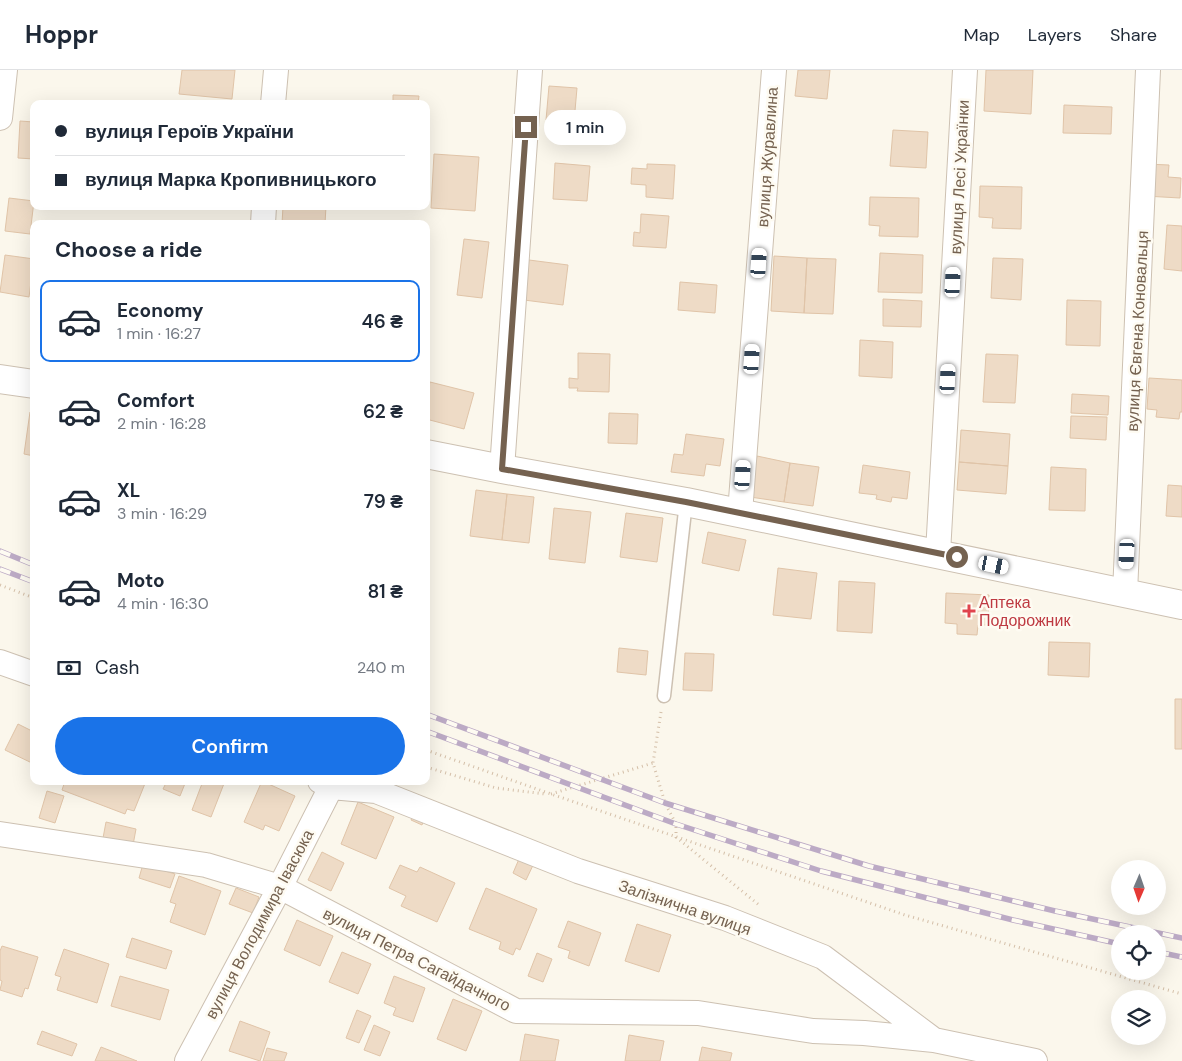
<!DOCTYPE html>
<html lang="en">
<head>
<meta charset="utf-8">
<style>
  body { margin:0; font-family:"DM Sans",sans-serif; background:#f2f2f3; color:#1f2937; height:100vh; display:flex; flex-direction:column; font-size:19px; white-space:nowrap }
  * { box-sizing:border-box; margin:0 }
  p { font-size:16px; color:#747a83 }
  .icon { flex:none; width:28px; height:28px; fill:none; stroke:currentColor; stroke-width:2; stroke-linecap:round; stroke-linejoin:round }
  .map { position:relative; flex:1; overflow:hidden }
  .drawer { position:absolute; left:30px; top:150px; width:400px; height:565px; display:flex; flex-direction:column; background:#fff; border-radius:10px; box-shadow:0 5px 20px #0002 }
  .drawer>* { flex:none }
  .top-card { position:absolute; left:30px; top:30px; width:400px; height:110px; border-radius:10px; box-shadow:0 5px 20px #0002; display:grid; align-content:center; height:110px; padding:0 25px; background:#fff }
  .needle { width:32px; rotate:182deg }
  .buttons { position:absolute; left:1111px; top:790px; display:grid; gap:10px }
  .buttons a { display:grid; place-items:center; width:55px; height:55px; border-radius:50%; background:#fff; box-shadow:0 5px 20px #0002; font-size:25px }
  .end { position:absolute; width:22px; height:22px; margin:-11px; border:6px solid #756250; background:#fff; box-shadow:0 0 0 2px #fff }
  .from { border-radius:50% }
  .bubble { position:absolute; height:35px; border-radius:18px; background:#fff; box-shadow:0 5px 20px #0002; font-size:16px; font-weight:600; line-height:35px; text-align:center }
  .car { position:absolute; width:15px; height:30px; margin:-15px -8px; border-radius:6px; box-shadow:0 0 4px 1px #0007; background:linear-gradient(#fff 24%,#345 0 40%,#fff 0 76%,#345 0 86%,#fff 0) }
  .top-card b { display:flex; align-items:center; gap:18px; height:48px; font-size:19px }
  .top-card b+b { border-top:1px solid #e0e1e3 }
  .top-card i { width:12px; height:12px; background:#1f2937 }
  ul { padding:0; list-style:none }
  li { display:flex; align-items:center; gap:15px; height:82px; margin:0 10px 8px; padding:0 15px; border:2px solid transparent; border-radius:10px }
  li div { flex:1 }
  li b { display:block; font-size:19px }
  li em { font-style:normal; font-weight:600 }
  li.active { border-color:#1a73e8 }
  li>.icon { width:45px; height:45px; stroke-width:1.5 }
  h2 { padding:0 25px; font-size:22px; line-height:60px }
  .pay { display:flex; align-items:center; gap:12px; height:55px; padding:0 25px; font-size:19px }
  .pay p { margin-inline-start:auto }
  .cta { display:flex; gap:10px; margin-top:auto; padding:10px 25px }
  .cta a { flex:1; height:58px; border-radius:30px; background:#1a73e8; color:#fff; font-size:20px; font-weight:600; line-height:58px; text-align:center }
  header { display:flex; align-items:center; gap:30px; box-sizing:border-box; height:70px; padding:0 25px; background:#fff; border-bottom:1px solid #e0e1e3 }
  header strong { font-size:24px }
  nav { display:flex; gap:28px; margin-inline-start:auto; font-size:18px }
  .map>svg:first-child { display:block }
  .building { fill:#eedbc6; stroke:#e0c4a8 }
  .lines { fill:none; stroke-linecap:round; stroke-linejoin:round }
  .service-casing { stroke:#cdc1b2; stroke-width:15 }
  .minor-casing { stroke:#cdc1b2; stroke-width:26 }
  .tertiary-casing { stroke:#cdc1b2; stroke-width:30 }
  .path { stroke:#d4bfa8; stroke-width:3; stroke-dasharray:1 4; stroke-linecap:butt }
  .service { stroke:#fff; stroke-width:12 }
  .minor { stroke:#fff; stroke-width:24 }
  .tertiary { stroke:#fff; stroke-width:28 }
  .rail-casing { stroke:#bcaac5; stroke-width:5.5 }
  .rail { stroke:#fefbf2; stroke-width:4; stroke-dasharray:11; stroke-linecap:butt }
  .route { stroke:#756250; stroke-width:6 }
  .health-dot { fill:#e0444e; stroke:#fefbf2; stroke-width:2 }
  .labels { text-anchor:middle; stroke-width:5; stroke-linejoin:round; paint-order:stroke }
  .street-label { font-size:16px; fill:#756250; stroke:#fefbf2 }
  .health-label { font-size:16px; fill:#be3a42; stroke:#fefbf2; text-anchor:start }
</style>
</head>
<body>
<header>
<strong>Hoppr</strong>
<nav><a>Map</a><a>Layers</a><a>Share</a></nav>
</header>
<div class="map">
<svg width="1182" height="991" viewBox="0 0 1182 991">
  <rect width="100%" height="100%" fill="#fbf7ec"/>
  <path class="building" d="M182 0H235L232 29 179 24Z
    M798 0H830L827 29 795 26Z
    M986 0H1033L1031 44 984 41Z
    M549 16 577 18 574 52 546 50Z
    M393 25 419 26 418 34H393Z
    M293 32 342 33V34H293Z
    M1064 35 1112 37 1111 64 1063 63Z
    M20 51 34 52V89L18 88Z
    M893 60 928 62 926 98 890 96Z
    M434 84 479 87 475 141 431 138Z
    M555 93 590 96 587 131 553 129Z
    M647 94 675 95 673 129 646 127V115L631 114 632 98 647 99Z
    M1146 94 1169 95 1168 107 1181 108 1180 128 1145 126Z
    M980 116 1022 117 1021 159 992 158 993 148 979 147Z
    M870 127 919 128 918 167 879 166 880 156 869 155Z
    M9 128 34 131 30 164 5 161Z
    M283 136H326L325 154H282Z
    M641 144 669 146 666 178 633 176 634 162 640 163Z
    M1167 155 1182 156V201L1164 199Z
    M464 169 489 172 482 228 457 225Z
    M880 183 923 185 922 223 878 222Z
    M5 185 34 189 29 227 0 222Z
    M774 186 807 188 804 243 771 241Z
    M807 188 836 189 833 244 804 243Z
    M993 188 1023 189 1021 230 991 228Z
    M529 190 568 195 563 235 524 230Z
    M680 212 717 215 715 243 678 240Z
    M883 229 922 231 921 257 883 256Z
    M1067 230 1101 231 1100 276 1066 275Z
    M860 270 893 272 892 308 859 306Z
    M578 283 610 284 609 322 577 321 578 318H569V308L578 309Z
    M986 284 1018 285 1015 333 983 332Z
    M1149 308 1182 310V342H1180L1179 349 1156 347 1157 340 1147 339Z
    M430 312 474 323 464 359 426 349V327Z
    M1072 324 1109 326 1108 345 1071 343Z
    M30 342H34V386L24 384Z
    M609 343 638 344 637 374 608 373Z
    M1071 346 1107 347 1106 370 1070 368Z
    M961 360 1010 364 1008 396 959 392Z
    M686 364 724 369 720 396 706 394 704 406 671 402 674 384 683 385Z
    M757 386 790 393 784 432 750 427Z
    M959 392 1008 396 1006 424 957 420Z
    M790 393 819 397 813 436 784 432Z
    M863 395 910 402 907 429 892 427 891 432 876 429 877 425 859 423Z
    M1051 397 1086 399 1085 441 1049 440Z
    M1168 415 1182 416V447L1166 446Z
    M476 420 507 424 502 470 470 466Z
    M507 424 534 427 529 473 502 470Z
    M554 438 591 442 585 493 549 489Z
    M626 443 663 448 657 492 620 487Z
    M708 462 746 470 739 501 702 493Z
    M778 498 817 503 811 549 773 545Z
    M839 511 875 513 872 563 837 561Z
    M946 523 989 525 988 555H978L977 565 957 564V554L945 553Z
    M1049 572 1090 573 1089 607 1048 605Z
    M619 578 648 581 646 605 617 602Z
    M685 583 714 584 712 621 683 620Z
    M1175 629H1182V679H1175Z
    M18 654 34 662V694L5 680Z
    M65 711H146L134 741 127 739 125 744 62 720Z
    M167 711H186L180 726 163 719Z
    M203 711H225L211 747 192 740Z
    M262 711 295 726 279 761 265 755 263 760 244 752Z
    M47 721 64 726 55 753 39 748Z
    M358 732 394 747 376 789 341 774Z
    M415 740 426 744 422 755 411 750Z
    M106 752 136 759 133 775 103 768Z
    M322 782 344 793 331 821 308 810Z
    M522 782 536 789 526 810 513 803Z
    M143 794 175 804 170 818 139 808Z
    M400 795 417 802 420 797 455 813 437 852 401 836 406 826 389 818Z
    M179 806 221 821 205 865 170 852 176 834 170 832Z
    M236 818 259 827 253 843 229 834Z
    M486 818 537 839 520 880 516 878 513 885 499 879 501 872 469 859Z
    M297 850 333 866 320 896 284 880Z
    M568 851 601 863 589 896 568 888 570 881 558 877Z
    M637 854 671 865 659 902 625 891Z
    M132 868 172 881 166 899 126 887Z
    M2 876 38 887 28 919 25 918 22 927 0 920 2 911 0 910V881Z
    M64 879 109 894 97 933 57 920 61 907 55 905Z
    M342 882 371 894 358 924 329 912Z
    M537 883 552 889 543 912 528 906Z
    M120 906 169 920 160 950 111 936Z
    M394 906 425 918 413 952 393 945 396 938 384 933Z
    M453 929 482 941 466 981 437 969Z
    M357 940 371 946 359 973 346 968Z
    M240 951 270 962 260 991 229 981Z
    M374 955 390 962 380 986 364 980Z
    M42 961 77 974 72 986 37 974Z
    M525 964 559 970 555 991H520Z
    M629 965 664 971 660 991H625Z
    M101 977 137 991H95Z
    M702 977 732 983 730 991H699Z
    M267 978 287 983 284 991H263Z"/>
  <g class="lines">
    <g class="service-casing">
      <path id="service" d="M664 626 686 432"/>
    </g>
    <g class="minor-casing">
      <path id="minor" d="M273 34 276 0
        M0 48 5 0
        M263 154 264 136
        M502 399 530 0
        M740 443 774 0
        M938 483 965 0
        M1125 523 1148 0
        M0 592 34 604
        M320 711 331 717 376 721 578 801 725 848 823 887 934 970 1035 991
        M0 764 206 795 280 817 516 941 698 943 813 961 864 963 934 970
        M187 991 280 817 331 717"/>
    </g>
    <g class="tertiary-casing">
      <path id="tertiary" d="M0 309 34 314
        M426 384 502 399 686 432 1182 535"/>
    </g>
    <path class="path" d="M0 515 34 528
      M661 642 653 693 665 733 676 754V767L759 835
      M426 680 551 724 905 845 1182 924
      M426 697 496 718 545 724
      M551 724 653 693"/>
    <use href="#service" class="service"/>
    <use href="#minor" class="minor"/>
    <use href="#tertiary" class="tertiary"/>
    <g class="rail-casing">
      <path id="rail" d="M0 481 34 495
        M0 499 34 512
        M426 644 665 733 869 796 1055 841 1182 868
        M426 661 676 754 821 801 1013 850 1120 874
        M1158 882 1182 887"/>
    </g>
    <use href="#rail" class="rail"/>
  </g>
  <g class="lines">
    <path class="route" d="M526 57 502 399 686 432 957 487"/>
  </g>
  <path class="health-dot" d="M966.5 533.5h5v5h5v5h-5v5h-5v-5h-5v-5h5z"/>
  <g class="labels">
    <g class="street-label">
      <text transform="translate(767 87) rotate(-86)" y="6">вулиця Журавлина</text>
      <text transform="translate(959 107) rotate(-87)" y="6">вулиця Лесі Українки</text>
      <text transform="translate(1137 261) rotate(-87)" y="6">вулиця Євгена Коновальця</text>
      <text transform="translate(685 837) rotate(19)" y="6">Залізнична вулиця</text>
      <text transform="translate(259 854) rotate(-62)" y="6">вулиця Володимира Івасюка</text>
      <text transform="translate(417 889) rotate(27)" y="6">вулиця Петра Сагайдачного</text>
    </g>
    <g class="health-label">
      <text x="979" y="538">Аптека<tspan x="979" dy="18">Подорожник</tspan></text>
    </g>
  </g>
</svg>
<div class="buttons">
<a><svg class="needle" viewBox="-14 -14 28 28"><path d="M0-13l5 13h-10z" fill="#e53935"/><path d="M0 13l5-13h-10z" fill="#747a83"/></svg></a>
<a><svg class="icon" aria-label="locate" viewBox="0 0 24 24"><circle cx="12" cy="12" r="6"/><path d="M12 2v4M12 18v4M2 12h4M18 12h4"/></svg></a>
<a><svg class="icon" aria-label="layers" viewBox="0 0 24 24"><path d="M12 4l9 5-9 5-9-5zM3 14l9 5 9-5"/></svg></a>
</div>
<i class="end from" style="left:957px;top:487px"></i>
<i class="end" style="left:526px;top:57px"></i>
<div class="bubble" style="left:544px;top:40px;width:82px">1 min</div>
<i class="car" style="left:759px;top:193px;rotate:4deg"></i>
<i class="car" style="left:953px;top:212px;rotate:3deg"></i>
<i class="car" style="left:752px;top:289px;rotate:4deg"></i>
<i class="car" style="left:948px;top:309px;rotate:3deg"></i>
<i class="car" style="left:743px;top:405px;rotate:4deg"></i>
<i class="car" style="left:1127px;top:484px;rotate:183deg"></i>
<i class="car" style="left:994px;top:495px;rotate:102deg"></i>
<div class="top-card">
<b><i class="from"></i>вулиця Героїв України</b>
<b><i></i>вулиця Марка Кропивницького</b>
</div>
<section class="drawer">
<h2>Choose a ride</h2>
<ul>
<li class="active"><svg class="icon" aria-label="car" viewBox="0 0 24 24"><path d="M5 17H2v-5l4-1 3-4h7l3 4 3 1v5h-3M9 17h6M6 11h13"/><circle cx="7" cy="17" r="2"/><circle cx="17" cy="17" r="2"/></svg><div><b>Economy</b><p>1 min · 16:27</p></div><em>46 ₴</em></li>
<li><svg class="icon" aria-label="car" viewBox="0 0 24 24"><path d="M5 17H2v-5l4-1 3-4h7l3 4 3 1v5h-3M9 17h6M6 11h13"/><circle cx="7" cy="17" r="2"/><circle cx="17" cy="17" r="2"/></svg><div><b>Comfort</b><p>2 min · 16:28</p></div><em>62 ₴</em></li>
<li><svg class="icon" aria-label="car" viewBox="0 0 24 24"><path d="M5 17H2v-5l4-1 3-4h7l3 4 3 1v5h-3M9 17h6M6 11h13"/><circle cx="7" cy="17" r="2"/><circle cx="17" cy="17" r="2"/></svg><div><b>XL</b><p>3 min · 16:29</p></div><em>79 ₴</em></li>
<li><svg class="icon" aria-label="car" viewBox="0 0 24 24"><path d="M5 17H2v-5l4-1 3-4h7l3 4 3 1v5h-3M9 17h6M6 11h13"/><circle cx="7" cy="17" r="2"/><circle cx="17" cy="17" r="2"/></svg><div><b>Moto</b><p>4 min · 16:30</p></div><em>81 ₴</em></li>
</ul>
<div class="pay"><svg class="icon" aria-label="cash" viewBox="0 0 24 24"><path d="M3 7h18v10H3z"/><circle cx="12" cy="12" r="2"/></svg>Cash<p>240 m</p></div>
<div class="cta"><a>Confirm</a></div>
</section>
</div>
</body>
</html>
